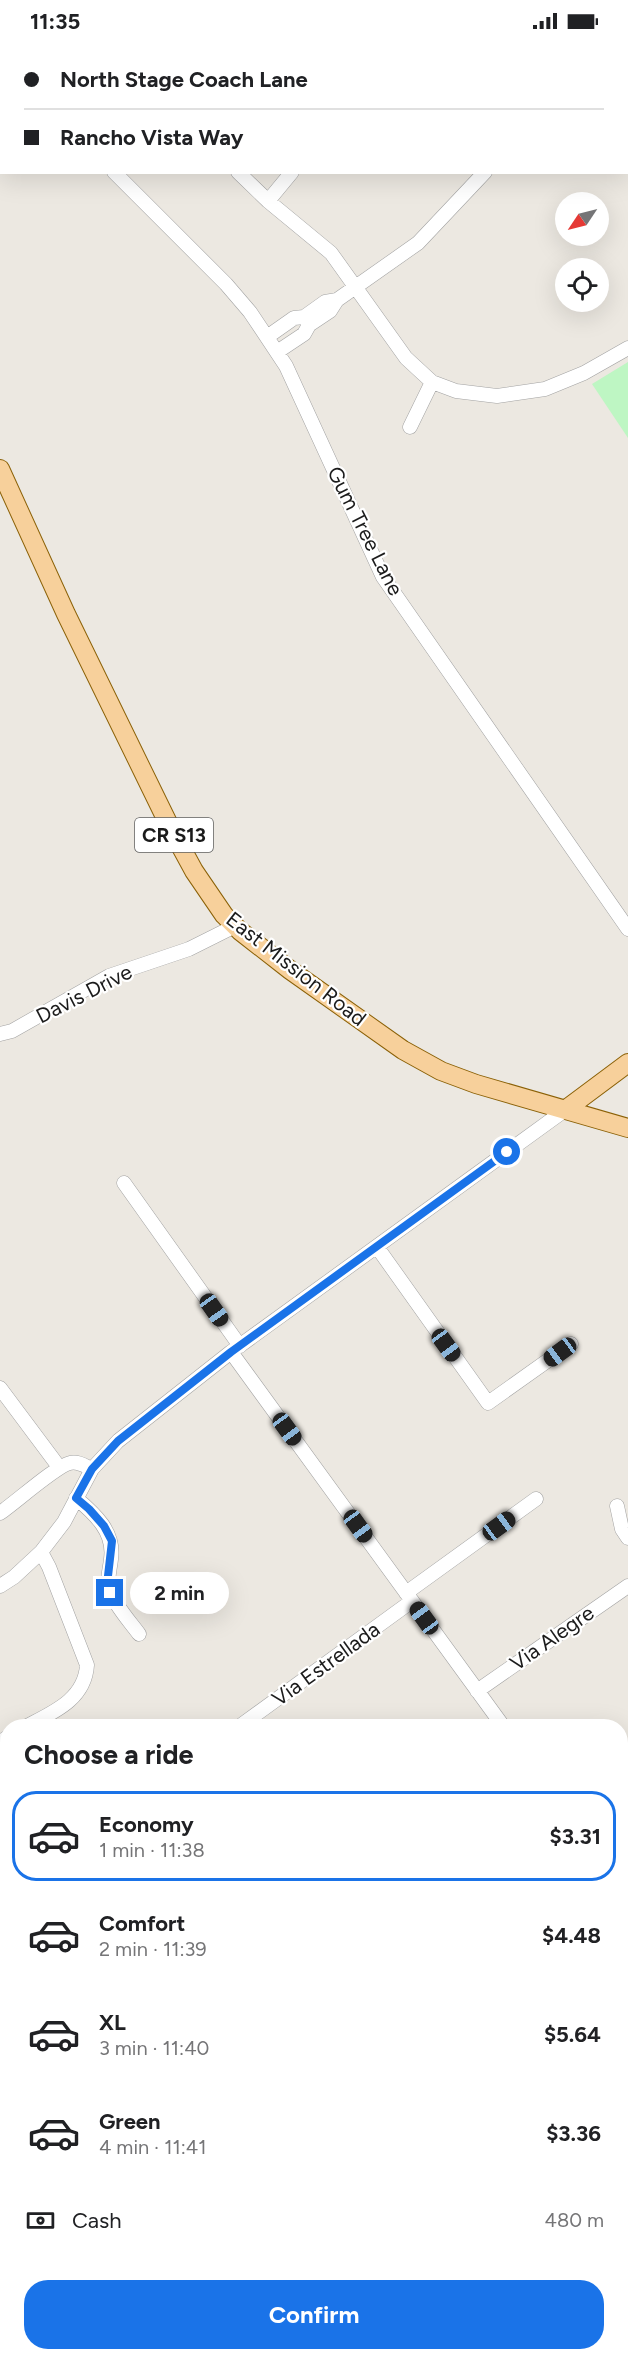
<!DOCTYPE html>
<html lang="en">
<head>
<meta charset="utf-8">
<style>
  body { margin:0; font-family:Figtree,sans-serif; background:#f2f2f2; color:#202124; height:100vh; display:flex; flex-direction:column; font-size:22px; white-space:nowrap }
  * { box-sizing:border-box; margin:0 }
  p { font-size:20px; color:#757577 }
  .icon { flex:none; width:33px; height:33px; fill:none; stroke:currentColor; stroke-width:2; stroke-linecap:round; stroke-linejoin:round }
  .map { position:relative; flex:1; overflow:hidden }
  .sheet { position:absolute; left:0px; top:1677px; width:628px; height:642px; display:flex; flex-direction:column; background:#fff; border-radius:24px 24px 0 0; box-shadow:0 6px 24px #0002 }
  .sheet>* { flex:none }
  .top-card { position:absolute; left:0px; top:0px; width:628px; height:132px; box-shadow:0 6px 24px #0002; display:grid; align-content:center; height:132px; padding:0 24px; background:#fff }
  .needle { width:39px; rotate:235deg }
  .fabs { position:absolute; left:555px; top:150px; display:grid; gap:12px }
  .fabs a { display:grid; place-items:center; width:54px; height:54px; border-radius:50%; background:#fff; box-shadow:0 6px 24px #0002; font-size:30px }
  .end { position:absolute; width:27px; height:27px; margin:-14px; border:8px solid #1a73e8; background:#fff; box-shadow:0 0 0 3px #fff }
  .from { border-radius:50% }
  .bubble { position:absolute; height:42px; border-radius:21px; background:#fff; box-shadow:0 6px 24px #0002; font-size:20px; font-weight:700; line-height:42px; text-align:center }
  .car { position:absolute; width:18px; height:36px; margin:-18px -9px; border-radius:8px; box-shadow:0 0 4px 2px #0007; background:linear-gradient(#222 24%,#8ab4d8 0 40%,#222 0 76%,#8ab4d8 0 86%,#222 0) }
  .top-card b { display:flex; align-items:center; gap:21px; height:57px; font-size:22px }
  .top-card b+b { border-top:2px solid #e0e0e0 }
  .top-card i { width:15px; height:15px; background:#202124 }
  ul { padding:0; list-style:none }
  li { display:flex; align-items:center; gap:18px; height:90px; margin:0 12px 9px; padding:0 12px; border:3px solid transparent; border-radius:24px }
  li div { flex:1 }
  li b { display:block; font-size:22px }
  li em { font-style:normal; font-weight:700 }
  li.active { border-color:#1a73e8 }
  li>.icon { width:54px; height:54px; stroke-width:1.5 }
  h2 { padding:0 24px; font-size:27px; line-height:72px }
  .pay { display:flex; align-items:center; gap:15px; height:66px; padding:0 24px; font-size:22px }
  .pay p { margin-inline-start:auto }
  .button { display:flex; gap:12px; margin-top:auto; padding:12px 24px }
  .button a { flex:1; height:69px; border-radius:24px; background:#1a73e8; color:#fff; font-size:24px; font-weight:700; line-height:69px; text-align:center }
  .status { display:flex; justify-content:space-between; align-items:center; height:42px; padding:0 30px; background:#fff; direction:ltr }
  .status svg { height:16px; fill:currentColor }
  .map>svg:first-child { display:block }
  .park { fill:#bef6c3 }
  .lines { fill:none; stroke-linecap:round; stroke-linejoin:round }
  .minor-casing { stroke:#a2a2a2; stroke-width:15 }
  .major-casing { stroke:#8b6107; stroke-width:20 }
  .minor { stroke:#fff; stroke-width:14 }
  .major { stroke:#f7d09b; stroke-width:18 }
  .route { stroke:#1a73e8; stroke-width:8 }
  .labels { text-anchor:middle; stroke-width:4.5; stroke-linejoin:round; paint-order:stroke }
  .shield { fill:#fff; stroke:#5f5f5f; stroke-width:1.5 }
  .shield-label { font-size:20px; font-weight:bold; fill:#1b1b1b }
  .street-label { font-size:21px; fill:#1b1b1b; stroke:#fff }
</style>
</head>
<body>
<div class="status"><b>11:35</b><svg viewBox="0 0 49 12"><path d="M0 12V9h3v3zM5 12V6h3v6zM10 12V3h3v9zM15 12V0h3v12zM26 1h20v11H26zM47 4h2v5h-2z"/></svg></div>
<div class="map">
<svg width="628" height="2319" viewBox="0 0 628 2319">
  <rect width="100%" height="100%" fill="#ece8e1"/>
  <path class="park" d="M628 320V396L592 342Z"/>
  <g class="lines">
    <g class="minor-casing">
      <path id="minor" d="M9 0 10 2
        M241 2 243 0
        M430 2 431 0
        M580 2 581 0
        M114 130 226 242 250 270 286 324 383 535 628 887
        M238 130 268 159 331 211 406 316 432 340 456 349 497 354 545 347 584 331 628 306
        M268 159 292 130
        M267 295 294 276 304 275 325 260 337 258
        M277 310 304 292 309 283 330 269 337 258 418 201 485 130
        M410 385 432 340
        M0 992 12 989 109 934 189 907 235 884
        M124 1141 240 1304
        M377 1205 488 1361 571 1302
        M231 1310 503 1684
        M0 1346 59 1425
        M76 1456C95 1472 115 1490 111 1517 110 1528 106 1538 110 1549 114 1562 131 1581 139 1592
        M617 1464 622 1487 628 1496
        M0 1471C15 1461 56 1424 70 1421 78 1419 85 1424 92 1427
        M0 1544 14 1535 41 1510 64 1480 92 1427 118 1399 231 1310 565 1068
        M406 1551 536 1457
        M477 1649 628 1544
        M27 1684C54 1670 85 1657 87 1623L49 1525 41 1510
        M240 1684 412 1559
        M0 1700 8 1695
        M621 1816 628 1811
        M621 1851 628 1861
        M0 1956 8 1966
        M621 1959 628 1954
        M621 2127 628 2122
        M343 2319 354 2312
        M623 2319 628 2315"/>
    </g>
    <g class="major-casing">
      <path id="major" d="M0 427 66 572 169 783 194 829 224 873 240 889 290 928 403 1008 441 1029 476 1042 628 1086
        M565 1068 628 1021"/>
    </g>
    <use href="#minor" class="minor"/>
    <use href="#major" class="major"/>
  </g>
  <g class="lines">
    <path class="route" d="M110 1551 108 1534 112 1499 104 1484 89 1467 76 1456 92 1427 118 1399 231 1310 507 1110"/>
  </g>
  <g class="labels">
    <rect class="shield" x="135" y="776" width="78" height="34" rx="4.5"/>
    <g class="shield-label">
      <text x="174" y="800">CR S13</text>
    </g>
    <g class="street-label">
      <text transform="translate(365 489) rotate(63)" y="7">Gum Tree Lane</text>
      <text transform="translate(296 927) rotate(38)" y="7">East Mission Road</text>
      <text transform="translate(84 952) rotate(-27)" y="7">Davis Drive</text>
      <text transform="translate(552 1596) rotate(-35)" y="7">Via Alegre</text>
      <text transform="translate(326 1622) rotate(-36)" y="7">Via Estrellada</text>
    </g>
  </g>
</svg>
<div class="fabs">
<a><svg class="needle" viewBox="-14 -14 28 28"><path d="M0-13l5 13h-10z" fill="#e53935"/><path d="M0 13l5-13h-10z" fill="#757577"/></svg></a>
<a><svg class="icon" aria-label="locate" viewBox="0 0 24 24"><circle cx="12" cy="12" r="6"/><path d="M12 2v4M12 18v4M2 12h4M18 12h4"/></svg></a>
</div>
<i class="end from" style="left:507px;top:1110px"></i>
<i class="end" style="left:110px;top:1551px"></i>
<div class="bubble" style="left:130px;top:1530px;width:99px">2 min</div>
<i class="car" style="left:214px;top:1268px;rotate:145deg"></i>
<i class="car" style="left:446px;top:1303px;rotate:144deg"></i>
<i class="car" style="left:560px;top:1310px;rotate:234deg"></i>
<i class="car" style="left:287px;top:1387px;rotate:144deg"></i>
<i class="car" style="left:358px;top:1484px;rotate:144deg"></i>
<i class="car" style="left:499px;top:1484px;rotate:54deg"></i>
<i class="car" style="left:424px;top:1576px;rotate:324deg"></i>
<div class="top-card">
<b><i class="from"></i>North Stage Coach Lane</b>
<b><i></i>Rancho Vista Way</b>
</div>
<section class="sheet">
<h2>Choose a ride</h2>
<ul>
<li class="active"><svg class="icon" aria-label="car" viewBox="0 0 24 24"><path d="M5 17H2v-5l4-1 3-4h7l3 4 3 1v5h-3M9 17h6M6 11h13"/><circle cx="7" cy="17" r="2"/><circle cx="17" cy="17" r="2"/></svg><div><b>Economy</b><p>1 min · 11:38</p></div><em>$3.31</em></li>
<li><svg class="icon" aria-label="car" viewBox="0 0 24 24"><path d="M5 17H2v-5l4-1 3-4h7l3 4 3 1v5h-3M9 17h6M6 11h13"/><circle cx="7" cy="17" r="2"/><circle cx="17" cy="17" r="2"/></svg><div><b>Comfort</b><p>2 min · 11:39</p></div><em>$4.48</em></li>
<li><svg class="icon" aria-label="car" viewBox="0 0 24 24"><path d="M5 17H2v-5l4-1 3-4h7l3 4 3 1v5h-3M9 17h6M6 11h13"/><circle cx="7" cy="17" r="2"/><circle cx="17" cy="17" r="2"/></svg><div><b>XL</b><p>3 min · 11:40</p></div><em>$5.64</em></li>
<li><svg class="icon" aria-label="car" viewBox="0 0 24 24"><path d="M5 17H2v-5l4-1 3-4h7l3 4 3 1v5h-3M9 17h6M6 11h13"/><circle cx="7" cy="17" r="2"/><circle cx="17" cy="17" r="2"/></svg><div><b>Green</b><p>4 min · 11:41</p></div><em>$3.36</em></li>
</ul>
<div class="pay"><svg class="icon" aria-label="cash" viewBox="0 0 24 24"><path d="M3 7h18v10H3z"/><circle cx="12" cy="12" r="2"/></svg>Cash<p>480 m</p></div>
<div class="button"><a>Confirm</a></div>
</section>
</div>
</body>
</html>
